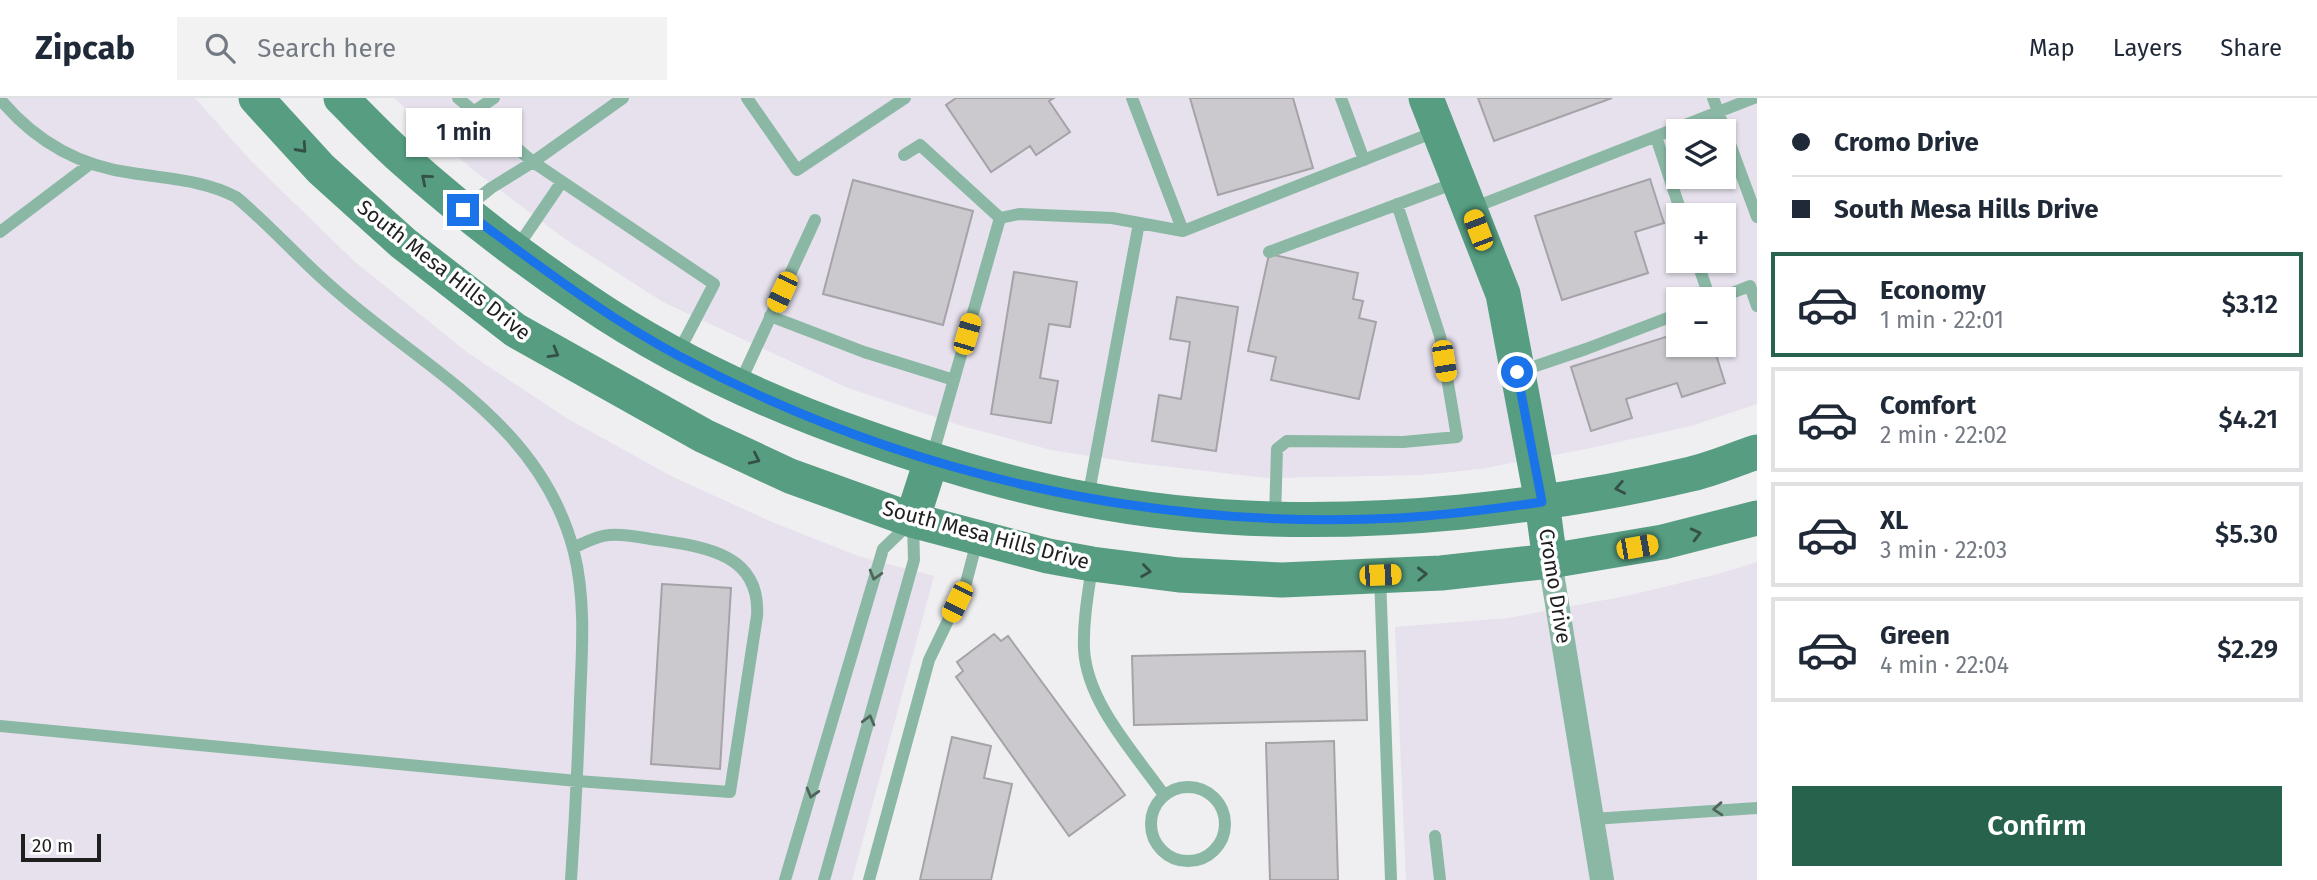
<!DOCTYPE html>
<html lang="en">
<head>
<meta charset="utf-8">
<style>
  body { margin:0; font-family:"Fira Sans",sans-serif; background:#f2f2f3; color:#1f2937; height:100vh; display:flex; flex-direction:column; font-size:26px; white-space:nowrap }
  * { box-sizing:border-box; margin:0 }
  p { font-size:23px; color:#747a83 }
  .icon { flex:none; width:38px; height:38px; fill:none; stroke:currentColor; stroke-width:2; stroke-linecap:round; stroke-linejoin:round }
  .map { position:relative; flex:1; overflow:hidden }
  .details { display:flex; flex-direction:column; background:#fff; width:560px }
  .details>* { flex:none }
  .hud { display:grid; align-content:center; height:154px; padding:0 35px; background:#fff }
  .buttons { position:absolute; left:1666px; top:21px; display:grid; gap:14px }
  .buttons a { display:grid; place-items:center; width:70px; height:70px; border-radius:0px; background:#fff; box-shadow:0 2px 5px #0004; font-size:35px }
  .scale { position:absolute; left:21px; bottom:18px; width:80px; box-sizing:border-box; padding-left:7px; border:4px solid #1f1f20; border-top:0; font-size:19px; line-height:24px; white-space:nowrap; color:#1f1f20; -webkit-text-stroke:5px #fff; paint-order:stroke }
  .end { position:absolute; width:32px; height:32px; margin:-16px; border:9px solid #1a73e8; background:#fff; box-shadow:0 0 0 4px #fff }
  .from { border-radius:50% }
  .bubble { position:absolute; height:49px; border-radius:0px; background:#fff; box-shadow:0 2px 5px #0004; font-size:23px; font-weight:600; line-height:49px; text-align:center }
  .car { position:absolute; width:21px; height:42px; margin:-21px -10px; border-radius:9px; box-shadow:0 0 5px 2px #0007; background:linear-gradient(#f5c518 24%,#345 0 40%,#f5c518 0 76%,#345 0 86%,#f5c518 0) }
  .hud b { display:flex; align-items:center; gap:24px; height:66px; font-size:26px }
  .hud b+b { border-top:2px solid #e0e1e3 }
  .hud i { width:18px; height:18px; background:#1f2937 }
  ul { padding:0; list-style:none }
  li { display:flex; align-items:center; gap:21px; height:105px; margin:0 14px 10px; padding:0 21px; border:4px solid #e0e1e3; border-radius:0px }
  li div { flex:1 }
  li b { display:block; font-size:26px }
  li em { font-style:normal; font-weight:600 }
  li.selected { border-color:#27624d }
  li>.icon { width:63px; height:63px; stroke-width:1.5 }
  .primary-button { display:flex; gap:14px; margin-top:auto; padding:14px 35px }
  .primary-button a { flex:1; height:80px; border-radius:0px; background:#27624d; color:#fff; font-size:28px; font-weight:600; line-height:80px; text-align:center }
  header { display:flex; align-items:center; gap:42px; box-sizing:border-box; height:98px; padding:0 35px; background:#fff; border-bottom:2px solid #e0e1e3 }
  header strong { font-size:33px }
  nav { display:flex; gap:38px; margin-inline-start:auto; font-size:24px }
  .search { width:490px; height:63px; background:#f2f2f3; display:flex; align-items:center; gap:18px; box-sizing:border-box; padding:0 24px; border-radius:0px; color:#747a83; font-size:26px }
  main { display:flex; flex:1; min-height:0 }
  .map>svg:first-child { display:block }
  .built { fill:#e6e1ec; fill-rule:evenodd }
  .building { fill:#cbc9cd; stroke:#a5a3a7; stroke-width:2 }
  .lines { fill:none; stroke-linecap:round; stroke-linejoin:round }
  .lane { stroke:#8bb8a5; stroke-width:12 }
  .street { stroke:#8bb8a5; stroke-width:24 }
  .secondary { stroke:#569d81; stroke-width:35 }
  .oneway { stroke:#355147 }
  .oneway2 { stroke:#50645c }
  .route { stroke:#1a73e8; stroke-width:9 }
  .labels { text-anchor:middle; stroke-width:7; stroke-linejoin:round; paint-order:stroke }
  .street-label { font-size:21px; fill:#1f1f20; stroke:#fff }
</style>
</head>
<body>
<header>
<strong>Zipcab</strong>
<div class="search"><svg class="icon" aria-label="search" viewBox="0 0 24 24"><circle cx="10" cy="10" r="6"/><path d="M15 15l6 6"/></svg>Search here</div>
<nav><a>Map</a><a>Layers</a><a>Share</a></nav>
</header>
<main>
<div class="map">
<svg width="1757" height="782" viewBox="0 0 1757 782">
  <rect width="100%" height="100%" fill="#efeef1"/>
  <path class="built" d="M0 0H195L251 63 354 163 468 255 568 321 671 378 772 424 858 458 934 478 852 782H0Z
    M394 0H1757V306L1691 328 1591 350 1480 371 1422 377 1267 380 1136 365 1051 352 962 328 848 290 663 204 565 141 472 71ZM1678 33H1724V79H1678ZM1678 117H1724V163H1678ZM1678 201H1724V247H1678Z
    M1757 464V782H1406L1395 529 1508 520 1626 498 1718 476Z"/>
  <path class="building" d="M956 0H1054L1049 3 1070 34 1036 57 1030 48 991 74 946 7Z
    M1190 0H1293L1313 70 1218 97Z
    M1478 0H1612L1494 43Z
    M1650 81 1664 125 1635 134 1648 175 1562 202 1535 118Z
    M853 82 973 113 943 227 823 196Z
    M1269 156 1358 175 1353 201 1363 203 1359 220 1376 224 1359 301 1271 282 1276 259 1248 253Z
    M1014 174 1077 184 1070 229 1049 226 1040 280 1058 283 1051 325 991 316Z
    M1177 199 1238 209 1216 353 1152 343 1159 297 1181 301 1190 244 1170 241Z
    M1678 235V247H1713L1725 285 1682 299 1677 285 1626 301 1632 320 1591 333 1571 269Z
    M662 486 731 490 720 671 651 666Z
    M994 536 1001 543 1008 538 1125 697 1069 738 956 579 963 573 957 564Z
    M1365 553 1367 622 1134 627 1132 558Z
    M952 639 991 648 984 680 1012 686 991 782H920Z
    M1334 643 1338 782H1270L1266 645Z"/>
  <g class="lines">
    <path class="lane" d="M458 0 533 64 714 186 678 255
      M747 0 797 72 905 0
      M1132 0 1183 133
      M1341 0 1364 62
      M1713 0 1757 119
      M0 1C34 42 79 68 132 75 168 81 204 82 236 99 270 127 299 161 333 190 425 272 541 325 574 454 586 503 582 553 580 602 578 662 575 722 571 782
      M473 14 494 0
      M1656 39 1682 117
      M904 57 920 47 1000 120
      M466 110 491 90 533 64 623 0
      M1470 111 1754 0
      M0 134 90 66
      M516 151 561 85
      M1269 154 1455 85
      M1697 163 1710 201
      M1716 201 1750 188 1757 208
      M770 218 864 254 954 282
      M1521 273 1586 251 1678 216
      M739 287 815 122
      M932 359 1000 120 1019 116 1112 120 1183 133 1437 33
      M1088 400 1139 125
      M1275 420 1277 351 1287 343 1403 344 1457 339 1440 238 1397 106
      M1092 469C1088 496 1083 523 1084 551 1087 605 1134 654 1164 697
      M1380 478 1391 782
      M0 628 577 683 730 694 757 518C761 456 705 449 658 442 642 440 624 435 609 437 596 438 584 445 573 450
      M1151 726a37 37 0 1 1 74 0a37 37 0 1 1-74 0Z
      M1593 721 1757 710
      M1435 738 1440 782
      M785 782 883 451 910 425
      M824 782 914 462 913 426
      M869 782 929 562 966 485 977 443"/>
    <path class="street" d="M1550 463 1602 782"/>
    <path class="secondary" d="M256 0 321 71 403 145 515 232 704 338 790 378 912 422 1048 458 1092 466 1179 477 1282 482 1441 475 1550 463 1663 444 1757 420
      M341 0C361 20 381 41 402 60 459 111 521 159 585 202 670 260 765 304 862 338 935 364 1008 387 1085 401 1208 425 1338 426 1462 414 1539 406 1616 394 1691 376 1713 371 1735 361 1757 354
      M1426 0 1503 196 1542 404 1550 463
      M912 422 931 363"/>
  </g>
  <defs><path id="oneway-chevron" d="M-2-3.5L2.5 0L-2 3.5" fill="none" stroke-width="1.6" stroke-linecap="round" stroke-linejoin="round" transform="scale(1.75)"/></defs>
  <g class="oneway">
    <use href="#oneway-chevron" transform="translate(302 50) rotate(48)"/>
    <use href="#oneway-chevron" transform="translate(426 81) rotate(-140)"/>
    <use href="#oneway-chevron" transform="translate(554 255) rotate(30)"/>
    <use href="#oneway-chevron" transform="translate(755 361) rotate(25)"/>
    <use href="#oneway-chevron" transform="translate(1620 390) rotate(169)"/>
    <use href="#oneway-chevron" transform="translate(1696 436) rotate(-14)"/>
    <use href="#oneway-chevron" transform="translate(1146 473) rotate(8)"/>
    <use href="#oneway-chevron" transform="translate(1422 476) rotate(-2)"/>
  </g>
  <g class="oneway2">
    <use href="#oneway-chevron" transform="translate(875 477) rotate(106)"/>
    <use href="#oneway-chevron" transform="translate(869 622) rotate(-75)"/>
    <use href="#oneway-chevron" transform="translate(812 695) rotate(106)"/>
    <use href="#oneway-chevron" transform="translate(1718 711) rotate(176)"/>
  </g>
  <g class="lines">
    <path class="route" d="M463 112C533 163 602 217 679 258 899 375 1149 433 1399 420 1446 417 1495 411 1542 404L1517 274"/>
  </g>
  <g class="labels">
    <g class="street-label">
      <text transform="translate(444 172) rotate(38)" y="7">South Mesa Hills Drive</text>
      <text transform="translate(986 437) rotate(15)" y="7">South Mesa Hills Drive</text>
      <text transform="translate(1555 488) rotate(81)" y="7">Cromo Drive</text>
    </g>
  </g>
</svg>
<div class="buttons">
<a><svg class="icon" aria-label="layers" viewBox="0 0 24 24"><path d="M12 4l9 5-9 5-9-5zM3 14l9 5 9-5"/></svg></a>
<a>+</a>
<a>−</a>
</div>
<div class="scale">20 m</div>
<i class="end from" style="left:1517px;top:274px"></i>
<i class="end" style="left:463px;top:112px"></i>
<div class="bubble" style="left:406px;top:10px;width:116px">1 min</div>
<i class="car" style="left:1478px;top:132px;rotate:339deg"></i>
<i class="car" style="left:782px;top:194px;rotate:205deg"></i>
<i class="car" style="left:967px;top:236px;rotate:16deg"></i>
<i class="car" style="left:1444px;top:263px;rotate:171deg"></i>
<i class="car" style="left:1637px;top:449px;rotate:80deg"></i>
<i class="car" style="left:1380px;top:477px;rotate:88deg"></i>
<i class="car" style="left:957px;top:504px;rotate:206deg"></i>
</div>
<section class="details">
<div class="hud">
<b><i class="from"></i>Cromo Drive</b>
<b><i></i>South Mesa Hills Drive</b>
</div>
<ul>
<li class="selected"><svg class="icon" aria-label="car" viewBox="0 0 24 24"><path d="M5 17H2v-5l4-1 3-4h7l3 4 3 1v5h-3M9 17h6M6 11h13"/><circle cx="7" cy="17" r="2"/><circle cx="17" cy="17" r="2"/></svg><div><b>Economy</b><p>1 min · 22:01</p></div><em>$3.12</em></li>
<li><svg class="icon" aria-label="car" viewBox="0 0 24 24"><path d="M5 17H2v-5l4-1 3-4h7l3 4 3 1v5h-3M9 17h6M6 11h13"/><circle cx="7" cy="17" r="2"/><circle cx="17" cy="17" r="2"/></svg><div><b>Comfort</b><p>2 min · 22:02</p></div><em>$4.21</em></li>
<li><svg class="icon" aria-label="car" viewBox="0 0 24 24"><path d="M5 17H2v-5l4-1 3-4h7l3 4 3 1v5h-3M9 17h6M6 11h13"/><circle cx="7" cy="17" r="2"/><circle cx="17" cy="17" r="2"/></svg><div><b>XL</b><p>3 min · 22:03</p></div><em>$5.30</em></li>
<li><svg class="icon" aria-label="car" viewBox="0 0 24 24"><path d="M5 17H2v-5l4-1 3-4h7l3 4 3 1v5h-3M9 17h6M6 11h13"/><circle cx="7" cy="17" r="2"/><circle cx="17" cy="17" r="2"/></svg><div><b>Green</b><p>4 min · 22:04</p></div><em>$2.29</em></li>
</ul>
<div class="primary-button"><a>Confirm</a></div>
</section>
</main>
</body>
</html>
